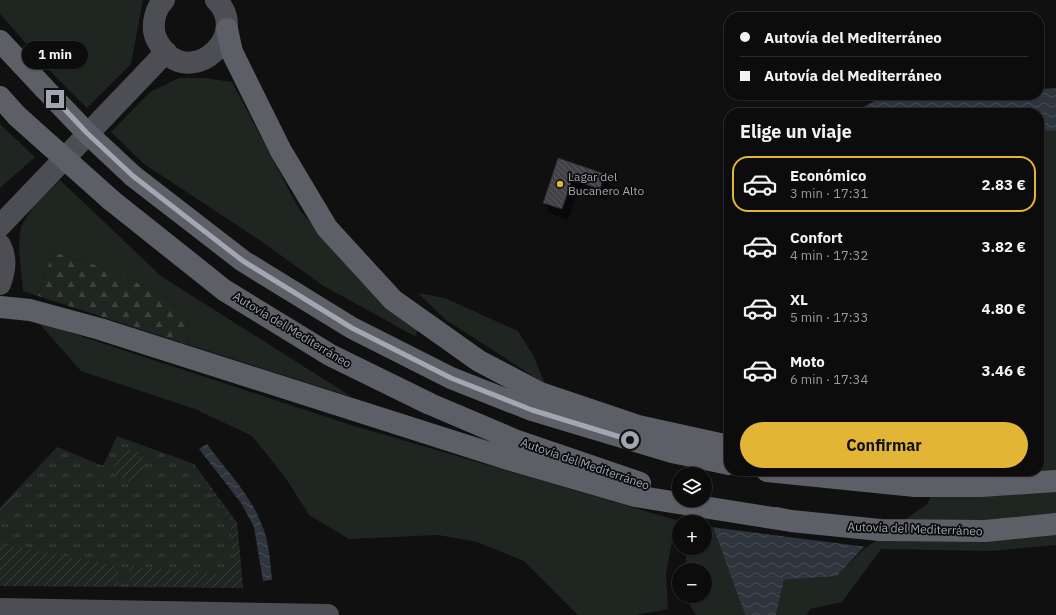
<!DOCTYPE html>
<html lang="es">
<head>
<meta charset="utf-8">
<style>
  body { margin:0; font-family:"IBM Plex Sans",sans-serif; background:#151516; color:#f1f3f6; height:100vh; display:flex; flex-direction:column; font-size:15px; white-space:nowrap }
  * { box-sizing:border-box; margin:0 }
  p { font-size:13px; color:#9a9b9d }
  .icon { flex:none; width:22px; height:22px; fill:none; stroke:currentColor; stroke-width:2; stroke-linecap:round; stroke-linejoin:round }
  .map { position:relative; flex:1; overflow:hidden }
  .details { position:absolute; left:724px; top:108px; width:320px; height:368px; display:flex; flex-direction:column; background:#0c0c0d; border-radius:16px; box-shadow:0 1px 3px #0004,0 0 0 1px #2c2c2e }
  .details>* { flex:none }
  .hud { position:absolute; left:724px; top:12px; width:320px; height:88px; border-radius:16px; box-shadow:0 1px 3px #0004,0 0 0 1px #2c2c2e; display:grid; align-content:center; height:88px; padding:0 16px; background:#0c0c0d }
  .buttons { position:absolute; left:672px; top:467px; display:grid; gap:8px }
  .buttons a { display:grid; place-items:center; width:40px; height:40px; border-radius:50%; background:#0c0c0d; box-shadow:0 1px 3px #0004,0 0 0 1px #2c2c2e; font-size:20px }
  .end { position:absolute; width:18px; height:18px; margin:-9px; border:5px solid #a2a6b1; background:#111; box-shadow:0 0 0 2px #111 }
  .from { border-radius:50% }
  .bubble { position:absolute; height:28px; border-radius:14px; background:#0c0c0d; box-shadow:0 1px 3px #0004,0 0 0 1px #2c2c2e; font-size:13px; font-weight:700; line-height:28px; text-align:center }
  .hud b { display:flex; align-items:center; gap:14px; height:38px; font-size:15px }
  .hud b+b { border-top:1px solid #2c2c2e }
  .hud i { width:10px; height:10px; background:#f1f3f6 }
  ul { padding:0; list-style:none }
  li { display:flex; align-items:center; gap:12px; height:56px; margin:0 8px 6px; padding:0 8px; border:2px solid transparent; border-radius:16px }
  li div { flex:1 }
  li b { display:block; font-size:15px }
  li em { font-style:normal; font-weight:700 }
  li.current { border-color:#e3b536 }
  li>.icon { width:36px; height:36px; stroke-width:1.5 }
  h2 { padding:0 16px; font-size:18px; line-height:48px }
  .action { display:flex; gap:8px; margin-top:auto; padding:8px 16px }
  .action a { flex:1; height:46px; border-radius:24px; background:#e3b536; color:#111; font-size:16px; font-weight:700; line-height:46px; text-align:center }
  .map>svg:first-child { display:block }
  .grass { fill:#1f2520 }
  .forest { fill:url(#forest-firs) }
  .park { fill:url(#park-tufts) }
  .garden { fill:url(#garden-furrows) }
  .water { fill:url(#water-waves) }
  .pier { fill:#101011 }
  .shadow { fill:#0007 }
  .building { fill:url(#building-back-hatch); stroke:#2a2a2d }
  .lines { fill:none; stroke-linecap:round; stroke-linejoin:round }
  .major { stroke:#4d4e54; stroke-width:22 }
  .highway { stroke:#5d5f66; stroke-width:22 }
  .highway-bridge { stroke:#5d5f66; stroke-width:22 }
  .route { stroke:#a2a6b1; stroke-width:5 }
  .poi-dot { fill:#e3b536; stroke:#0b0b0c; stroke-width:1.5 }
  .labels { text-anchor:middle; stroke-width:3.5; stroke-linejoin:round; paint-order:stroke }
  .poi-label { font-size:12px; fill:#a2a6b1; stroke:#0b0b0c; text-anchor:start }
  .street-label { font-size:12px; fill:#a2a6b1; stroke:#0b0b0c }
</style>
</head>
<body>
<div class="map">
<svg width="1056" height="615" viewBox="0 0 1056 615">
  <defs>
    <pattern id="forest-firs" width="22" height="20" patternUnits="userSpaceOnUse"><rect width="22" height="20" fill="#1f2520"/><path d="M5 1l3.5 6h-7zM16 11l3.5 6h-7z" fill="#3c423e"/></pattern>
    <pattern id="park-tufts" width="24" height="20" patternUnits="userSpaceOnUse"><rect width="24" height="20" fill="#1f2520"/><path d="M3 7l-1-3M5 7V3M7 7l1-3M15 17l-1-3M17 17v-4M19 17l1-3" fill="none" stroke="#3c423e"/></pattern>
    <pattern id="garden-furrows" width="10" height="10" patternUnits="userSpaceOnUse"><rect width="10" height="10" fill="#1f2520"/><path d="M-1 1l2-2M0 10L10 0M9 11l2-2" fill="none" stroke="#3c423e"/></pattern>
    <pattern id="water-waves" width="16" height="10" patternUnits="userSpaceOnUse"><rect width="16" height="10" fill="#2e353d"/><path d="M0 5q4-4 8 0t8 0" fill="none" stroke="#494f57"/></pattern>
    <pattern id="building-back-hatch" width="6" height="6" patternUnits="userSpaceOnUse"><rect width="6" height="6" fill="#414247"/><path d="M-1 5l2 2M0 0l6 6M5-1l2 2" fill="none" stroke="#595a5f"/></pattern>
  </defs>
  <rect width="100%" height="100%" fill="#101011"/>
  <path class="grass" d="M0 0H143L131 64 87 108 55 76 0 14Z
    M179 78H204L232 82 299 209 361 282 417 330 416 337 322 285 261 241 144 164 111 132 150 92Z
    M0 124 35 157 0 188Z
    M1039 130 1056 131V545L991 551 881 549 842 602 810 609 807 615H776L784 580 837 576 942 471H1039Z
    M60 180 161 276 352 397 189 345 187 317 159 293 108 269 53 252 38 296 23 291C22 273 15 238 23 223 32 206 47 193 60 180Z
    M418 293 445 298 518 331 534 357 545 384 446 320Z
    M38 322 351 425 676 520 666 574 668 609 636 615H578L524 561 477 542 438 535 349 539 309 515 285 477 252 436 195 409 81 371Z
    M705 526 713 527 745 615H696L688 602V596H705V570H686V548H705Z"/>
  <path class="forest" d="M53 252 108 269 159 293 187 317 189 345 38 296Z"/>
  <path class="park" d="M117 436 194 464 237 523 243 588 0 586V508L57 447 103 466Z"/>
  <path class="garden" d="M114 466a16 16 0 1 1 32 0a16 16 0 1 1-32 0Z
    M194 464 237 523 243 588 129 586V566L221 574 233 566 231 523Z
    M29 477 0 517V508Z
    M0 544 118 566V586H0Z"/>
  <path class="water" d="M1056 88V131L1039 130V113H852L884 96 1039 95V89Z
    M207 444C225 469 250 494 261 523 269 540 270 561 272 580L263 581 254 527 241 503 199 449Z
    M765 482 925 502 864 547 837 576 784 580 776 615H745L713 527Z"/>
  <path class="pier" d="M787 471H944L927 504 867 547 711 527 764 480Z"/>
  <path class="shadow" d="M558 160 604 175 611 187 606 200 578 191 568 220 550 214 544 202Z"/>
  <path class="building" d="M558 158 605 174 600 189 572 180 562 209 543 203Z"/>
  <g class="lines">
    <path class="major" d="M164 0C156 8 153 20 154 31 155 39 160 46 165 52 196 85 250 34 216 0
      M0 226 166 52
      M0 245C7 258 5 271 0 284
      M0 609 328 615"/>
    <path class="highway" d="M227 29 232 52 281 151 327 228 393 300 479 361 540 393 638 426 729 446
      M0 41 44 88
      M0 97 17 116
      M133 176 243 261 352 328 451 378 532 410 672 452 729 464
      M111 200 224 290 330 355 430 404 517 441 640 483
      M0 307 30 310 100 329 508 459 635 496 791 521
      M767 471 915 486H981L1056 481
      M776 518 791 521 880 530 985 531 1056 524"/>
    <path class="highway-bridge" d="M44 88 87 133 133 176
      M17 116 111 200"/>
  </g>
  <g class="lines">
    <path class="route" d="M55 99 87 133 133 176 243 261 352 328 451 378 532 410 630 440"/>
  </g>
  <circle class="poi-dot" cx="560" cy="184" r="4"/>
  <g class="labels">
    <g class="poi-label">
      <text x="568" y="181">Lagar del<tspan x="568" dy="14">Bucanero Alto</tspan></text>
    </g>
    <g class="street-label">
      <text transform="translate(292 330) rotate(31)" y="4">Autovía del Mediterráneo</text>
      <text transform="translate(585 464) rotate(19)" y="4">Autovía del Mediterráneo</text>
      <text transform="translate(915 529) rotate(2)" y="4">Autovía del Mediterráneo</text>
    </g>
  </g>
</svg>
<div class="buttons">
<a><svg class="icon" aria-label="layers" viewBox="0 0 24 24"><path d="M12 4l9 5-9 5-9-5zM3 14l9 5 9-5"/></svg></a>
<a>+</a>
<a>−</a>
</div>
<i class="end from" style="left:630px;top:440px"></i>
<i class="end" style="left:55px;top:99px"></i>
<div class="bubble" style="left:22px;top:41px;width:66px">1 min</div>
<div class="hud">
<b><i class="from"></i>Autovía del Mediterráneo</b>
<b><i></i>Autovía del Mediterráneo</b>
</div>
<section class="details">
<h2>Elige un viaje</h2>
<ul>
<li class="current"><svg class="icon" aria-label="car" viewBox="0 0 24 24"><path d="M5 17H2v-5l4-1 3-4h7l3 4 3 1v5h-3M9 17h6M6 11h13"/><circle cx="7" cy="17" r="2"/><circle cx="17" cy="17" r="2"/></svg><div><b>Económico</b><p>3 min · 17:31</p></div><em>2.83 €</em></li>
<li><svg class="icon" aria-label="car" viewBox="0 0 24 24"><path d="M5 17H2v-5l4-1 3-4h7l3 4 3 1v5h-3M9 17h6M6 11h13"/><circle cx="7" cy="17" r="2"/><circle cx="17" cy="17" r="2"/></svg><div><b>Confort</b><p>4 min · 17:32</p></div><em>3.82 €</em></li>
<li><svg class="icon" aria-label="car" viewBox="0 0 24 24"><path d="M5 17H2v-5l4-1 3-4h7l3 4 3 1v5h-3M9 17h6M6 11h13"/><circle cx="7" cy="17" r="2"/><circle cx="17" cy="17" r="2"/></svg><div><b>XL</b><p>5 min · 17:33</p></div><em>4.80 €</em></li>
<li><svg class="icon" aria-label="car" viewBox="0 0 24 24"><path d="M5 17H2v-5l4-1 3-4h7l3 4 3 1v5h-3M9 17h6M6 11h13"/><circle cx="7" cy="17" r="2"/><circle cx="17" cy="17" r="2"/></svg><div><b>Moto</b><p>6 min · 17:34</p></div><em>3.46 €</em></li>
</ul>
<div class="action"><a>Confirmar</a></div>
</section>
</div>
</body>
</html>
